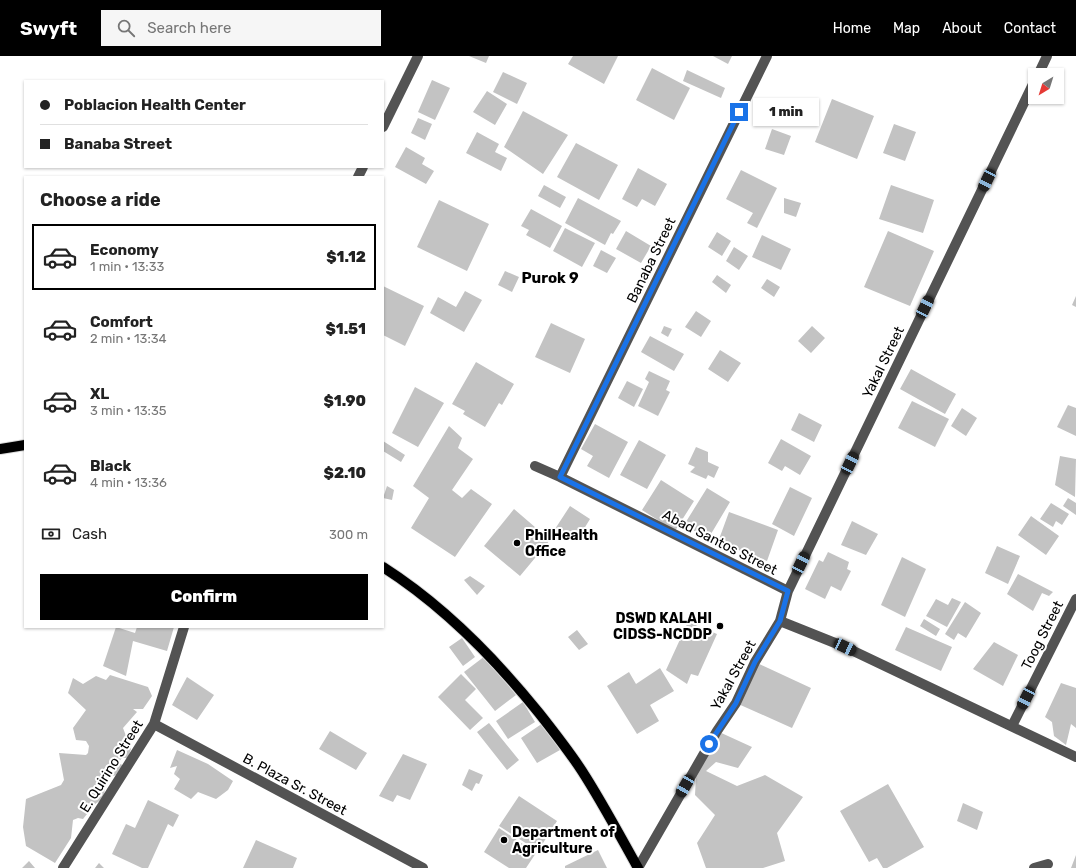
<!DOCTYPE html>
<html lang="en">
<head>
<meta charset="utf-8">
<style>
  body { margin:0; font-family:Rubik,sans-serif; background:#f6f6f6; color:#222; height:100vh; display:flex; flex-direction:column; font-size:15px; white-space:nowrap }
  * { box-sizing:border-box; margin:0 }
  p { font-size:13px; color:#767676 }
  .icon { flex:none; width:22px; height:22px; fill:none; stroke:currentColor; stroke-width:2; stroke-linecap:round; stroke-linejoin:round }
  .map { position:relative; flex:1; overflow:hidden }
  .side { position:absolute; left:24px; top:120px; width:360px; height:452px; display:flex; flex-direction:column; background:#fff; border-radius:0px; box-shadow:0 1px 3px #0004 }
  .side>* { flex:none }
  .hud { position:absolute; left:24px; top:24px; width:360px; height:88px; border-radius:0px; box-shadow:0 1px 3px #0004; display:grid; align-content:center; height:88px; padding:0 16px; background:#fff }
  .needle { width:26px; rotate:218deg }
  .tools { position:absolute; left:1028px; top:12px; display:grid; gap:8px }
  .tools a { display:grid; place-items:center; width:36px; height:36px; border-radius:0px; background:#fff; box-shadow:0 1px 3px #0004; font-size:20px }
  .end { position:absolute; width:18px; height:18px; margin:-9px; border:5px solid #1a73e8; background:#fff; box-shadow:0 0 0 2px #fff }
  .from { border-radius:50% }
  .bubble { position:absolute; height:28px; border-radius:0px; background:#fff; box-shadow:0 1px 3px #0004; font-size:13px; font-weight:800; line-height:28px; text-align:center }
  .car { position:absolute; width:12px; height:24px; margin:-12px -6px; border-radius:5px; box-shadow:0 0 3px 1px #0007; background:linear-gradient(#222 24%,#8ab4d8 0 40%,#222 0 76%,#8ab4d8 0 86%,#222 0) }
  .hud b { display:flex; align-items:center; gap:14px; height:38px; font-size:15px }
  .hud b+b { border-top:1px solid #e0e0e0 }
  .hud i { width:10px; height:10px; background:#222 }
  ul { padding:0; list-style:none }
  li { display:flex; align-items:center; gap:12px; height:66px; margin:0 8px 6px; padding:0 8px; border:2px solid transparent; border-radius:0px }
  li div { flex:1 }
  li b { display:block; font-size:15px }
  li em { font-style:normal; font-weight:800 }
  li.active { border-color:#000 }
  li>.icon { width:36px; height:36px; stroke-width:1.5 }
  h2 { padding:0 16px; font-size:18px; line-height:48px }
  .pay { display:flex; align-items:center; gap:10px; height:44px; padding:0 16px; font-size:15px }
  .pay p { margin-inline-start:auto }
  .primary-button { display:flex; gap:8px; margin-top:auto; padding:8px 16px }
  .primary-button a { flex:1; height:46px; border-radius:0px; background:#000; color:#fff; font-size:16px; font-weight:800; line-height:46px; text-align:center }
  header { display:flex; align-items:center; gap:24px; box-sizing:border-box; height:56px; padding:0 20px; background:#000; color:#fff }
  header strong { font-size:19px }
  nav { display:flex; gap:22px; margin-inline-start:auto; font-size:14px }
  .search { width:280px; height:36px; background:#f6f6f6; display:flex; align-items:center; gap:10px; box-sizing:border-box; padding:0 14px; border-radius:0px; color:#767676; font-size:15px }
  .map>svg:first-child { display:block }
  .building { fill:#c3c3c3 }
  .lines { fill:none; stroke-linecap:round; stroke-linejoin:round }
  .major-casing { stroke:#dbdbdb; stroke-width:12 }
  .minor { stroke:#535353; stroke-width:10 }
  .major { stroke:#000; stroke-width:10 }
  .route { stroke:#1a73e8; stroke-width:5 }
  .poi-dot { fill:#000; stroke:#fff; stroke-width:1.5 }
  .labels { text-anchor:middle; stroke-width:4; stroke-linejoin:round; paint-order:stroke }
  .street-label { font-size:14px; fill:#000; stroke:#fff }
  .poi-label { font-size:14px; font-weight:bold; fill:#000; stroke:#fff; text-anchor:start }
  .neighbourhood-label { font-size:15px; font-weight:bold; fill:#000; stroke:#fff }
</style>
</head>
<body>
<header>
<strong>Swyft</strong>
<div class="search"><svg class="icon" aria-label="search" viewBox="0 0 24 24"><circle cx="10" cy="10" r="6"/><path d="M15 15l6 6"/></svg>Search here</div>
<nav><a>Home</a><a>Map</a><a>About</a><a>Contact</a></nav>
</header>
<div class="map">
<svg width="1076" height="812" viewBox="0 0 1076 812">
  <rect width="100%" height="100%" fill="#fff"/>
  <path class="building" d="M469 0H489L486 7Z
    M573 0H618L604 28 568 8Z
    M713 0H732L728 8Z
    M652 12 690 32 674 64 636 44Z
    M687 14 725 32 721 42 683 25Z
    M503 16 527 27 517 48 493 36Z
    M432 24 450 32 435 64 418 56Z
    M487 35 507 48 495 69 473 56Z
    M832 43 874 60 857 103 815 86Z
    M523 55 568 79 543 118 504 91Z
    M418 62 432 68 425 84 411 77Z
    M894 68 916 76 905 105 883 97Z
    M772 73 791 80 784 99 765 93Z
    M477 76 499 88 495 96 507 102 501 115 466 97Z
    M576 87 618 109 599 144 557 121Z
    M406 91 425 102 422 108 434 115 426 128 395 111Z
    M638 112 667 128 655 150 642 143 637 151 622 143Z
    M741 114 777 132 757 172 747 167 753 157 726 143Z
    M544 129 566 141 560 152 538 140Z
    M891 129 934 144 923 177 879 163Z
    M578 142 621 165 613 178 611 177 605 189 565 167Z
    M784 142 801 147 796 161 784 157Z
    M439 144 489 168 467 215 417 191Z
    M531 153 562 170 550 192 526 179 529 174 521 170Z
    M565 172 595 187 582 211 553 195Z
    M626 175 651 190 641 207 616 193Z
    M888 175 934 195 910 250 864 231Z
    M717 176 731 185 722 200 708 191Z
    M762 179 791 193 781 214 752 201Z
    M734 191 748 200 739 214 726 205Z
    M601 194 616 202 607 217 593 210Z
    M505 215 519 221 512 236 498 229Z
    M717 219 731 229 726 237 712 226Z
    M767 223 780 231 774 241 761 232Z
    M383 230 424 250 405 290 383 279Z
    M465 235 482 244 464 276 430 257 438 241 456 251Z
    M1076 240V251L1072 249Z
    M696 255 711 265 701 281 685 271Z
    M551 267 585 283 570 317 535 301Z
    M664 270 672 273 668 281 661 277Z
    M812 270 825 282 811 297 798 285Z
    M650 280 684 298 674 315 641 296Z
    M720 294 741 307 728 326 708 313Z
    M476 306 514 328 502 349 499 347 485 371 463 358 465 355 452 348Z
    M911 313 956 338 945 358 900 333Z
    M649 315 670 325 666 334 670 336 658 360 638 350 649 326 645 323Z
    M627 325 643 333 634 351 618 342Z
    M415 331 444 347 418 391 392 377Z
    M912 345 949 363 935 391 898 372Z
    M1068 349 1076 352V380L1057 371Z
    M962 352 977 362 966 380 951 370Z
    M799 357 822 369 814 386 791 374Z
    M595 368 628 386 609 422 587 410 593 400 581 393Z
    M449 370 462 382 458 392 473 403 452 434 462 442 471 433 492 448 455 501 411 472 429 442 413 430Z
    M781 383 811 400 800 419 785 410 782 415 768 407Z
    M639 384 666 399 647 433 620 419Z
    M383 385 405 399 401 406 383 395Z
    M696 391 708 396V406L719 411 714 422 708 419 706 423 690 416 695 411 688 408Z
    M1060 400 1076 403 1075 441 1055 429Z
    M661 424 694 445 675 475 642 454Z
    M387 430 394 434 392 444 383 442Z
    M790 431 812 442 794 480 772 468Z
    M707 432 730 446 708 483 684 469Z
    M1068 442 1076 447V459L1063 450Z
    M1051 447 1069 458 1062 469 1056 465 1053 471 1040 463Z
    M570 450 590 463 576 486 555 473Z
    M514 453 550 484 520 520 484 490Z
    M729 456 778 474 767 505 718 486Z
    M1031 460 1059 480 1046 499 1018 479Z
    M852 465 878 478 866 499 841 489Z
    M997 490 1020 500 1008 528 985 517Z
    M828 496 849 506 847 513 851 515 841 535 831 530 825 543 805 533 819 504 823 506Z
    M902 501 926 513 905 561 881 549Z
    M1018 518 1053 536 1049 540 1042 537 1033 555 1007 538Z
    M470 520 485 530 477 539 464 524Z
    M952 542 961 546 947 571 926 560 936 543 948 549Z
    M965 546 981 557 966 582 958 577 954 584 945 578Z
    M924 563 940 573 936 580 920 570Z
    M688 566 717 578 698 620 691 618 687 628 666 614Z
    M116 571 135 577 137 571H174L167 595 133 585 126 620 103 610Z
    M906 571 952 591 941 615 895 594Z
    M577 574 588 588 579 594 568 581Z
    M462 582 475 601 463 610 449 591Z
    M994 586 1018 599 1003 630 973 613Z
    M485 600 516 639 495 655 464 616Z
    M755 606 811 632 792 672 736 647Z
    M660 612 674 635 650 649 659 665 637 678 607 630 629 616 636 628Z
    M461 618 476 633 465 644 483 662 470 674 438 641Z
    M110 619 148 631 152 640 143 653H133L137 656 123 672 131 693 128 702H122L118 707 127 711 119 719 111 720 105 729 104 742 95 748 83 763 78 762 73 764 71 782 55 807 26 790 23 771 26 743 61 729 64 724 59 697 86 699 88 697 89 690 86 685 76 684 73 672 86 654 68 637 73 622 83 628 96 620 106 624Z
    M187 621 214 639 197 664 172 649Z
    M1061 627 1076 632V672L1071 668 1066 689 1054 680 1052 666 1045 661Z
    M523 646 535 666 508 683 496 665Z
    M489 667 519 704 507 714 477 676Z
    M543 667 560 694 537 707 521 682Z
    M330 675 367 697 356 714 319 693Z
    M717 675 752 691 738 712 716 706 706 715 737 730 765 719 803 741 777 777 785 805 763 812H706L697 787 715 759 695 739 696 720Z
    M177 694 208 708 233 725 228 734 216 743 198 736 191 743 174 733 180 723 174 718 177 710 170 712Z
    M403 698 427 708 410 744 397 739 393 746 379 740Z
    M469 713 483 719 479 728 476 727 472 735 462 729Z
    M888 728 924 791 887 812H883L877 802 869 806 840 755Z
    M519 740 557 765 538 795 499 770Z
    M148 744 179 759 173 771 168 768 148 812H142L112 798 126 768 135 772Z
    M963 747 983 756 977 774 957 765Z
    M499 772 536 797 526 812H509L484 796Z
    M256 784 297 802 293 812H243Z
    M598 794 607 812H565V810Z
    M1076 799V812H1071Z
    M29 805 35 812H22Z
    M99 807 104 812H95Z"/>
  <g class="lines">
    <g class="major-casing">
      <path id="major" d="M0 393 25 389
        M383 511C444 550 494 601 539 657 554 676 569 695 582 715 602 746 620 780 638 812"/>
    </g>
    <path class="minor" d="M1038 19 1047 0
      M383 71 418 0
      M358 121 363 111
      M535 410 560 421 788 535 780 565 845 591 1076 701
      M560 421 767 0
      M788 535 1035 24
      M154 668 423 812
      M1012 670 1076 543
      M63 812 154 668 184 571
      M638 812 717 675 736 647 755 606 780 565
      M1034 812 1048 808"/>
    <use href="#major" class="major"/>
  </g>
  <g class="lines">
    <path class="route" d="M709 688 736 647 755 606 780 565 788 535 560 421 739 56"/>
  </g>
  <g class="poi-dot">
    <circle cx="517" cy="487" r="4"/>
    <circle cx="720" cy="570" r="4"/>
    <circle cx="504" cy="784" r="4"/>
  </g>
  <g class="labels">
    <g class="street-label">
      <text transform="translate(651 204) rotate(-64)" y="5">Banaba Street</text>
      <text transform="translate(883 306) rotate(-64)" y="5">Yakal Street</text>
      <text transform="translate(720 486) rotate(27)" y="5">Abad Santos Street</text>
      <text transform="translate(1042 579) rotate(-63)" y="5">Toog Street</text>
      <text transform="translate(733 619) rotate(-61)" y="5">Yakal Street</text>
      <text transform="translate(111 710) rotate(-58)" y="5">E. Quirino Street</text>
      <text transform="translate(295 728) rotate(28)" y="5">B. Plaza Sr. Street</text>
    </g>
    <g class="poi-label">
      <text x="525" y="484">PhilHealth<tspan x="525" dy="16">Office</tspan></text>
      <text x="712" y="567" text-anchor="end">DSWD KALAHI<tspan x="712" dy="16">CIDSS-NCDDP</tspan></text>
      <text x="512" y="781">Department of<tspan x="512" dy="16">Agriculture</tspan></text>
    </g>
    <g class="neighbourhood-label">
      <text x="550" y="227">Purok 9</text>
    </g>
  </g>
</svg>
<div class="tools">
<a><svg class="needle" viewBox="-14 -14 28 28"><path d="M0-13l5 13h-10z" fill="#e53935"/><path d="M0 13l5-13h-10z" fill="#767676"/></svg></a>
</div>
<i class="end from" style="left:709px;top:688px"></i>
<i class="end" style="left:739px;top:56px"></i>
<div class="bubble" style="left:753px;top:42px;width:66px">1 min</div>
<i class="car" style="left:987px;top:124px;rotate:206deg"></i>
<i class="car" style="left:925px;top:251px;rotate:26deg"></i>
<i class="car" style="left:850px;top:407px;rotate:26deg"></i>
<i class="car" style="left:801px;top:507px;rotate:26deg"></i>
<i class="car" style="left:845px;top:591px;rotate:115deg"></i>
<i class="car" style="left:1026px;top:642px;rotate:207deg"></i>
<i class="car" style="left:685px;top:730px;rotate:210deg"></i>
<div class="hud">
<b><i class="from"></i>Poblacion Health Center</b>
<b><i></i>Banaba Street</b>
</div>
<section class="side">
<h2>Choose a ride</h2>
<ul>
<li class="active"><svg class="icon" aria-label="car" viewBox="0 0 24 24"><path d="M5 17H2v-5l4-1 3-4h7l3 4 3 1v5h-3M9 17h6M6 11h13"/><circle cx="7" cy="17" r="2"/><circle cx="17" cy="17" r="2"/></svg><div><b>Economy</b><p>1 min · 13:33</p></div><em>$1.12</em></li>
<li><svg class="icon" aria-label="car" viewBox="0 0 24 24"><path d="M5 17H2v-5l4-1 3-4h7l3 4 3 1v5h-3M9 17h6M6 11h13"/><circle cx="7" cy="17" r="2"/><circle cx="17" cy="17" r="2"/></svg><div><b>Comfort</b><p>2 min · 13:34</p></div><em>$1.51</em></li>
<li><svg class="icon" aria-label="car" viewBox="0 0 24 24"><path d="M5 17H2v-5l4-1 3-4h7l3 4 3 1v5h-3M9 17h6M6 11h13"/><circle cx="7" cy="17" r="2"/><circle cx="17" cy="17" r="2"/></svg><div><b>XL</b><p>3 min · 13:35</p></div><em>$1.90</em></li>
<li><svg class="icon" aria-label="car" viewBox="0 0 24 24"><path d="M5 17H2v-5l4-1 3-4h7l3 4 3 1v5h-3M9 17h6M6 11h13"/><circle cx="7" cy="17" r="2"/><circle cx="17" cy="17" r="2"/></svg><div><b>Black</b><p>4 min · 13:36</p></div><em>$2.10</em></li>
</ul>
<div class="pay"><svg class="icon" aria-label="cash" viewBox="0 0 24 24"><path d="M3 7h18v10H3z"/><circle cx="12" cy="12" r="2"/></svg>Cash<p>300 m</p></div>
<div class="primary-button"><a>Confirm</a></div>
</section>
</div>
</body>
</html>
